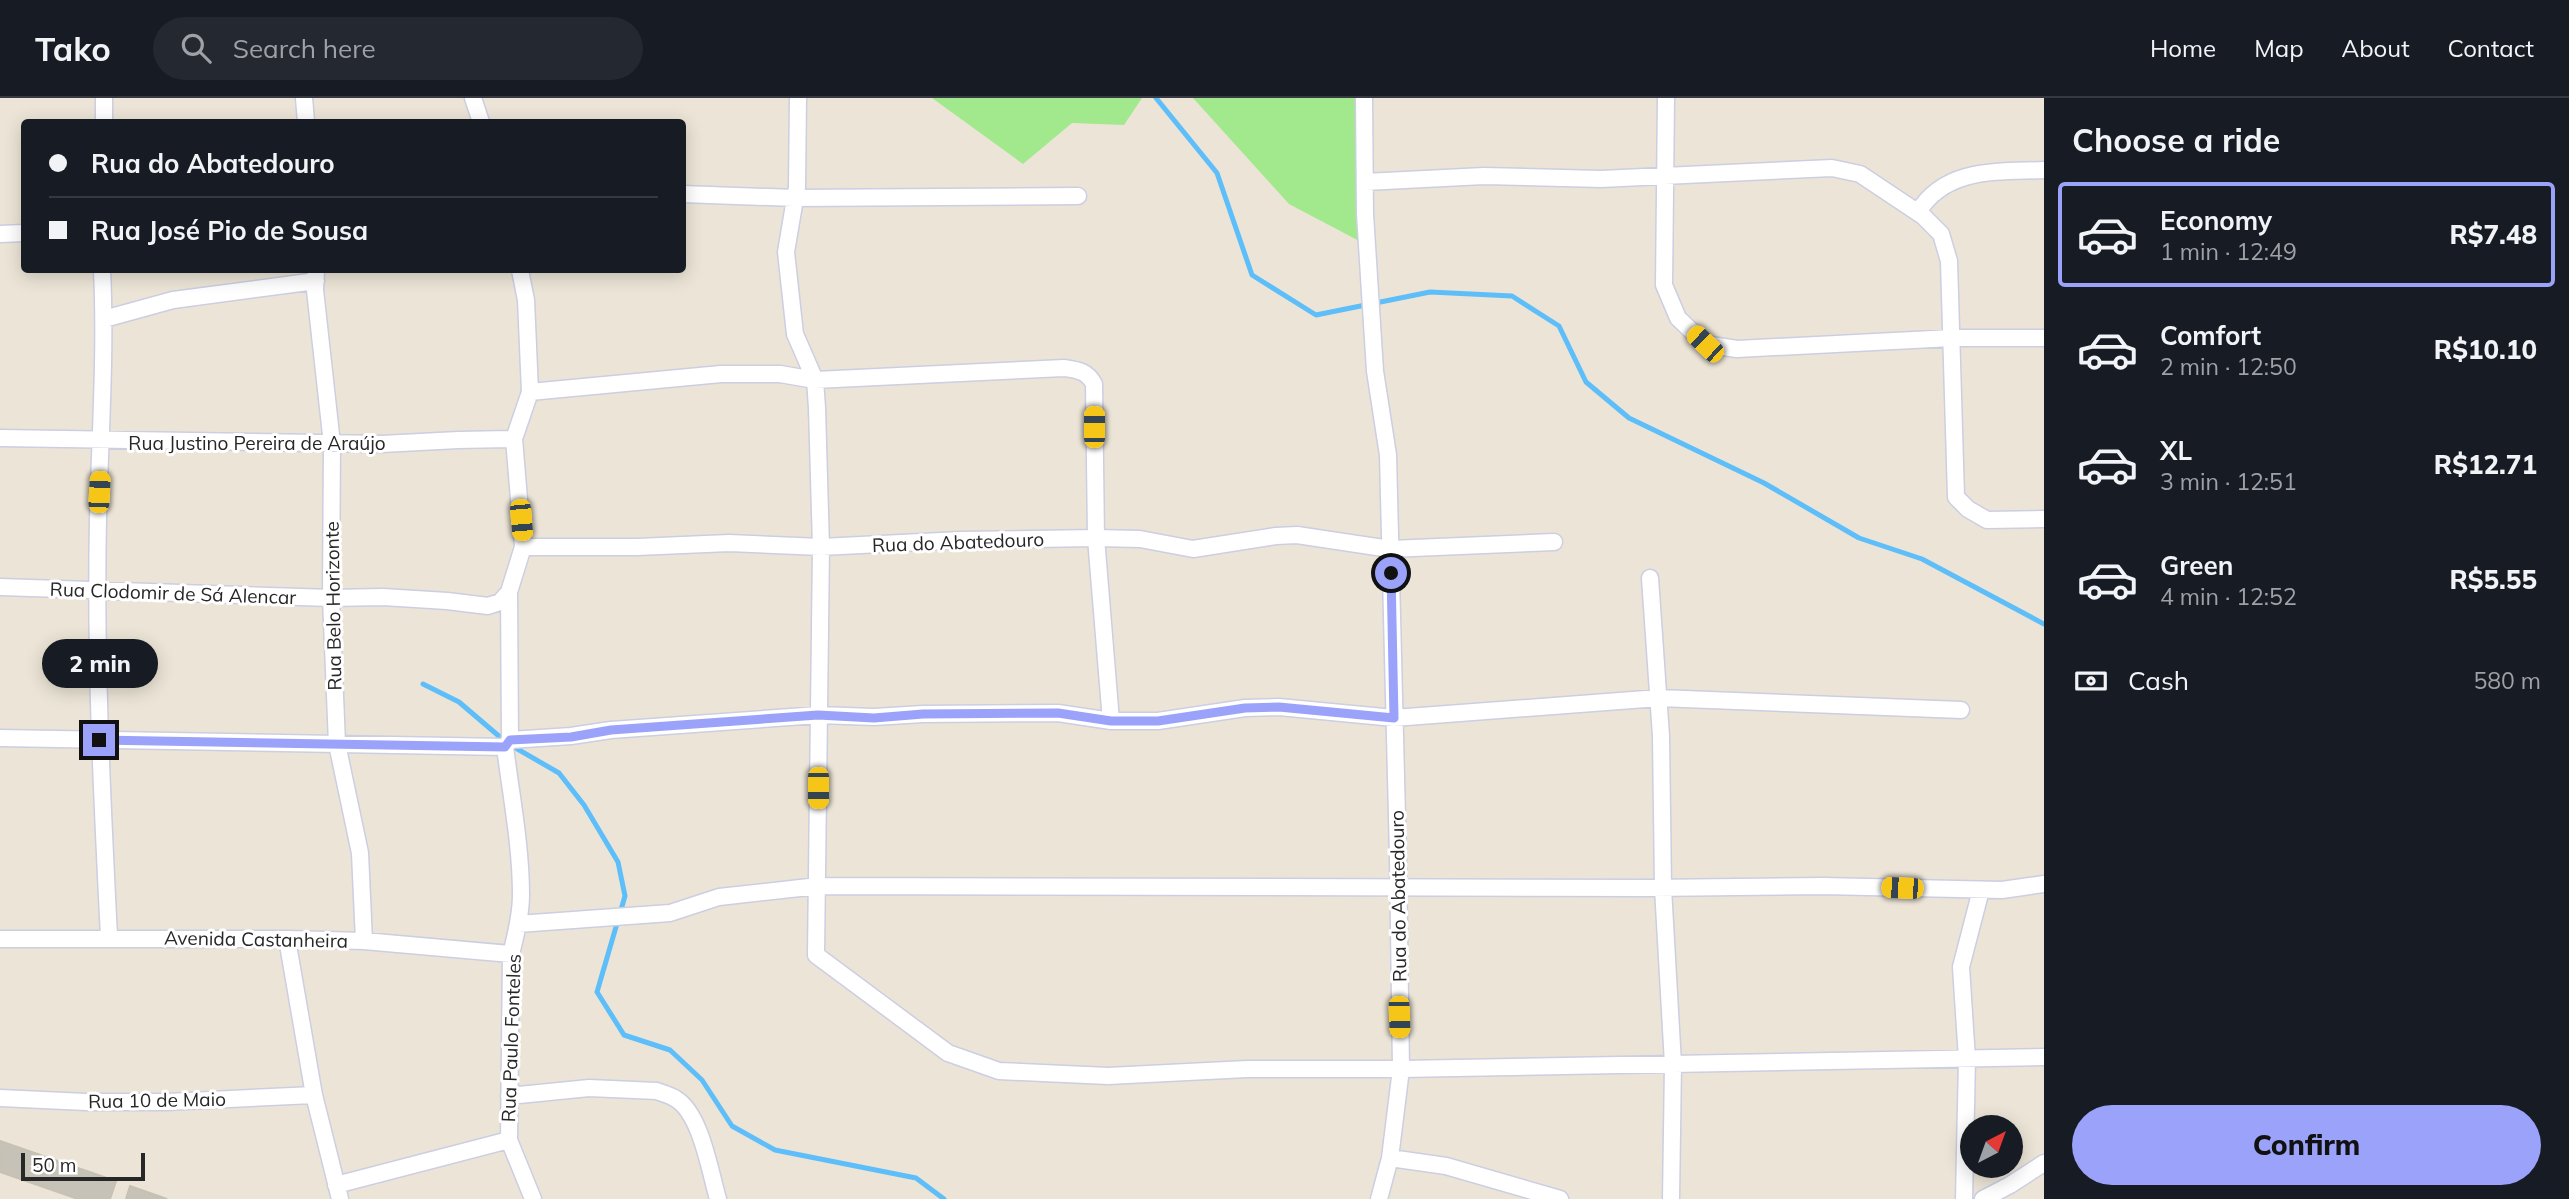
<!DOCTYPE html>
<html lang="en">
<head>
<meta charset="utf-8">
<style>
  body { margin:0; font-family:Mulish,sans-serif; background:#242831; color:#f1f3f6; height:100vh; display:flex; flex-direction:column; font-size:26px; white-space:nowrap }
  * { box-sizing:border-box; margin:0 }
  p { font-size:23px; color:#9ea1a6 }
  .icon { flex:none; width:38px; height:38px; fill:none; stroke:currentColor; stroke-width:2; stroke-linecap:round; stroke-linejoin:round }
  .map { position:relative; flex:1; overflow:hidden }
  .side { display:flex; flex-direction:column; background:#171b24; width:525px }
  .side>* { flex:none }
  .guide { position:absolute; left:21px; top:21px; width:665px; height:154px; border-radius:7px; box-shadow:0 4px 18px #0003; display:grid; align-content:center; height:154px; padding:0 28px; background:#171b24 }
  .needle { width:46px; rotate:41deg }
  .controls { position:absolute; left:1960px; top:1017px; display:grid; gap:14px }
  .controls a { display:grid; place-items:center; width:63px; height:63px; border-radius:50%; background:#171b24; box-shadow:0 4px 18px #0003; font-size:35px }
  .scale { position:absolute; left:21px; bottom:18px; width:124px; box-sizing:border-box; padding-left:7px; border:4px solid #272727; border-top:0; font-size:19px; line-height:24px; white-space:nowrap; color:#272727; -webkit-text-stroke:5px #fff; paint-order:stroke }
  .end { position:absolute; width:32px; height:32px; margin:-16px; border:9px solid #9ba2fa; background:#111; box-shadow:0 0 0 4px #111 }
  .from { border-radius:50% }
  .bubble { position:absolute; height:49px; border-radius:24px; background:#171b24; box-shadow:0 4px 18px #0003; font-size:23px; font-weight:800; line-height:49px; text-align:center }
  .car { position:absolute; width:21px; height:42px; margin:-21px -10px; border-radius:9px; box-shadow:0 0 5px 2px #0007; background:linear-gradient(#f5c518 24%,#345 0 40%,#f5c518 0 76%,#345 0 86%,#f5c518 0) }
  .guide b { display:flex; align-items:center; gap:24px; height:66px; font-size:26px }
  .guide b+b { border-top:2px solid #363941 }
  .guide i { width:18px; height:18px; background:#f1f3f6 }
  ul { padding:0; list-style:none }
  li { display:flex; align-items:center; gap:21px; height:105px; margin:0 14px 10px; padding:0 14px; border:4px solid transparent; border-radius:7px }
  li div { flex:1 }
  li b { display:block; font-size:26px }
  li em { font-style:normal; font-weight:800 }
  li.active { border-color:#9ba2fa }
  li>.icon { width:63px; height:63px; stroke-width:1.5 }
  h2 { padding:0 28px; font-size:32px; line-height:84px }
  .pay { display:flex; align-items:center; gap:18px; height:77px; padding:0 28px; font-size:26px }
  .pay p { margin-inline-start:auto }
  .action { display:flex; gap:14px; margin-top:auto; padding:14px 28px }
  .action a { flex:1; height:80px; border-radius:42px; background:#9ba2fa; color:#111; font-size:28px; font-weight:800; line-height:80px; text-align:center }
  header { display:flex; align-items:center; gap:42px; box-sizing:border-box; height:98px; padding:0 35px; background:#171b24; border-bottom:2px solid #363941 }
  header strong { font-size:33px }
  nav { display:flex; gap:38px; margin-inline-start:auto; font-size:24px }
  .search { width:490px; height:63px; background:#242831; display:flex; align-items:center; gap:18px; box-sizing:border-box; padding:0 24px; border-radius:38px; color:#9ea1a6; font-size:26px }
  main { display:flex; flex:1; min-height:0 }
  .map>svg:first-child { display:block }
  .green { fill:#a2e88d }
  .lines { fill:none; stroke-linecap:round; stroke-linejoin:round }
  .stream { stroke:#5ebef9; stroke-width:5 }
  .building { fill:#c6c2b7; stroke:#c7c1b1; stroke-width:2 }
  .minor-casing { stroke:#cccee2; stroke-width:19 }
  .minor { stroke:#fff; stroke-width:16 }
  .route { stroke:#9ba2fa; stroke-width:9 }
  .labels { text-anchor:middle; stroke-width:6; stroke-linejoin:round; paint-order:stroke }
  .street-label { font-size:19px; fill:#272727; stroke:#fff }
</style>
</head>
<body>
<header>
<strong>Tako</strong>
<div class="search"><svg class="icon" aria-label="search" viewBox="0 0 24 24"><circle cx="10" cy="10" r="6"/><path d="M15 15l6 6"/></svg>Search here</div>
<nav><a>Home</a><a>Map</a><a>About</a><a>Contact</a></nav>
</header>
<main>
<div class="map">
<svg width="2044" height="1101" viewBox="0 0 2044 1101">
  <rect width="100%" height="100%" fill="#ece5d7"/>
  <path class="green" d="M932 0H1142L1124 27 1072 25 1023 66Z
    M1193 0H1359L1363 145 1289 106Z"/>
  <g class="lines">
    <path class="stream" d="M1156 0 1217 75 1252 177 1316 217 1430 194 1512 198 1559 228 1586 284 1629 320 1764 385 1859 440 1922 461 2044 526
      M423 586 459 604 507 645 559 675 584 707 618 764 625 798 597 894 624 937 670 952 702 982 732 1028 775 1052 916 1080 944 1101"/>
  </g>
  <path class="building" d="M0 1043 116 1083 110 1101H78L0 1074Z
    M130 1088 167 1101H126Z"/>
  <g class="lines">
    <g class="minor-casing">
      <path id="minor" d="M104 0V24
        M304 0 306 24
        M473 0 481 24
        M798 0 797 89 786 154 795 236 815 282 817 310 821 449 816 857 948 955 999 973 1108 978 1247 971H1401L2044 959
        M1364 0 1365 116 1375 273 1388 357 1398 759 1401 971 1390 1060 1379 1101
        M1666 0 1664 187 1678 220 1705 246 1737 251 1952 240H2044
        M1365 84 1484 78 1601 81 1832 70 1860 76 1923 118 1941 136 1949 163 1956 399 1968 411 1987 422 2044 421
        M682 96 795 100 1078 98
        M1918 114C1946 69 1997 74 2044 72
        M0 136 24 135
        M102 172C106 255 100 337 98 421 95 560 102 700 109 839
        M316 172 315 192 332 346 331 500 337 646 360 755 364 843
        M104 221 173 202 316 183
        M530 294 721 276H780L815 282 1064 270C1078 272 1087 273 1094 286L1096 440 1111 623
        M0 340 382 346 458 342 514 341
        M523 449H637L729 445 821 449 961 442 1096 440 1140 441 1193 451 1276 438 1297 437 1390 451 1554 444
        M1650 480 1661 638 1663 790 1673 966 1671 1101
        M0 489 331 500 383 499 447 503 488 508 500 504 509 494
        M0 640 505 649
        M510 642 571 638 611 632 818 617 874 619 923 616 1058 615 1111 623H1158L1245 610 1279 609 1394 620 1659 600 1961 612
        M505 649 510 642 509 494 523 449 514 341 530 294 526 202 520 172
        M505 649C511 697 521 748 521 797 521 817 516 837 511 856L509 1042 533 1101
        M518 826 670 815 719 799 818 788 1651 790 1823 788 2002 792 2044 786
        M0 841H287L364 843 511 856
        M287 841 314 997 340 1101
        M656 993C662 995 670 997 676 1001 701 1016 710 1074 718 1101
        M509 998 589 990 657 993
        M0 1000 86 1004H167L314 997
        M1390 1060 1446 1068 1560 1101
        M336 1087 509 1042
        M1964 1101 1967 961 1961 869 1981 792
        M1983 1101 2010 1087 2044 1065"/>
    </g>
    <use href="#minor" class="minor"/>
  </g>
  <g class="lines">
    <path class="route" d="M99 642 505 649 510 642 571 639 611 632 818 617 874 620 923 616 1058 615 1111 623H1158L1245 610 1279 609 1394 620 1391 475"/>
  </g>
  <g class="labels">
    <g class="street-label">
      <text x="257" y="352">Rua Justino Pereira de Araújo</text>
      <text transform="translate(958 444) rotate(-2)" y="7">Rua do Abatedouro</text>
      <text transform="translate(173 495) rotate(2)" y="7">Rua Clodomir de Sá Alencar</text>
      <text transform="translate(333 508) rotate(-91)" y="7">Rua Belo Horizonte</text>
      <text transform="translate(1398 798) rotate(-91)" y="7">Rua do Abatedouro</text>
      <text transform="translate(256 841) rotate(1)" y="7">Avenida Castanheira</text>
      <text transform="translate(511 940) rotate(-88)" y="7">Rua Paulo Fonteles</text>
      <text transform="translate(157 1002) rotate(-1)" y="7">Rua 10 de Maio</text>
    </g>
  </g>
</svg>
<div class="controls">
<a><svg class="needle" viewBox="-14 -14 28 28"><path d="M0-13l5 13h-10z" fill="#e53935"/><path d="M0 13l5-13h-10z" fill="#9ea1a6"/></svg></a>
</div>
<div class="scale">50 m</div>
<i class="end from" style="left:1391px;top:475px"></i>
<i class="end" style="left:99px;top:642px"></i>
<div class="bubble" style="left:42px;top:541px;width:116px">2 min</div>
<i class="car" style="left:1705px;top:246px;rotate:314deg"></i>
<i class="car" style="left:1094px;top:329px;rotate:0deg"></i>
<i class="car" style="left:99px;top:394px;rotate:3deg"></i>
<i class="car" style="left:521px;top:422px;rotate:175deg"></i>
<i class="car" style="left:818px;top:690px;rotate:180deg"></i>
<i class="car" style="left:1902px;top:790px;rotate:272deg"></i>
<i class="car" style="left:1399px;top:919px;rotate:178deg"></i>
<div class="guide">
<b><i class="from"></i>Rua do Abatedouro</b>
<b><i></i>Rua José Pio de Sousa</b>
</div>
</div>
<section class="side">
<h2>Choose a ride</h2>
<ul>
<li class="active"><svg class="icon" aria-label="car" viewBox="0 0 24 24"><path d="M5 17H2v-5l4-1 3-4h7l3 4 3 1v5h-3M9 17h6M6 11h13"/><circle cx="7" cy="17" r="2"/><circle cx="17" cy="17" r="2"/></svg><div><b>Economy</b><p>1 min · 12:49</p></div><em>R$7.48</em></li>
<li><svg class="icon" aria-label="car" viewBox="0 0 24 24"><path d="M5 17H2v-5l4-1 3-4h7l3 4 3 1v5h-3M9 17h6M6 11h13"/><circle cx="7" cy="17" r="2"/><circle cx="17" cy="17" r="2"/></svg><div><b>Comfort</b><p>2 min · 12:50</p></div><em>R$10.10</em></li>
<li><svg class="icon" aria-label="car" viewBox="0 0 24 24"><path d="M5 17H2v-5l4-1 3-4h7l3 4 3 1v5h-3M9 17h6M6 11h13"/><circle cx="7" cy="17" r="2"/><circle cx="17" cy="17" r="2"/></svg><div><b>XL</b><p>3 min · 12:51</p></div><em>R$12.71</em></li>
<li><svg class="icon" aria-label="car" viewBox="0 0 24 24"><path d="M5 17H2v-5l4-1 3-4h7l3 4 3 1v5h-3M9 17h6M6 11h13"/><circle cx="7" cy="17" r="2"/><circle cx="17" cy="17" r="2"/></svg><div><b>Green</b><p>4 min · 12:52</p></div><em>R$5.55</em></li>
</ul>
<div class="pay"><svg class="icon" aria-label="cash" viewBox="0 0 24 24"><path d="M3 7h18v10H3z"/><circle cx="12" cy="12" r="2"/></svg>Cash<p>580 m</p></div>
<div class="action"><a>Confirm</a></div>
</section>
</main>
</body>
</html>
